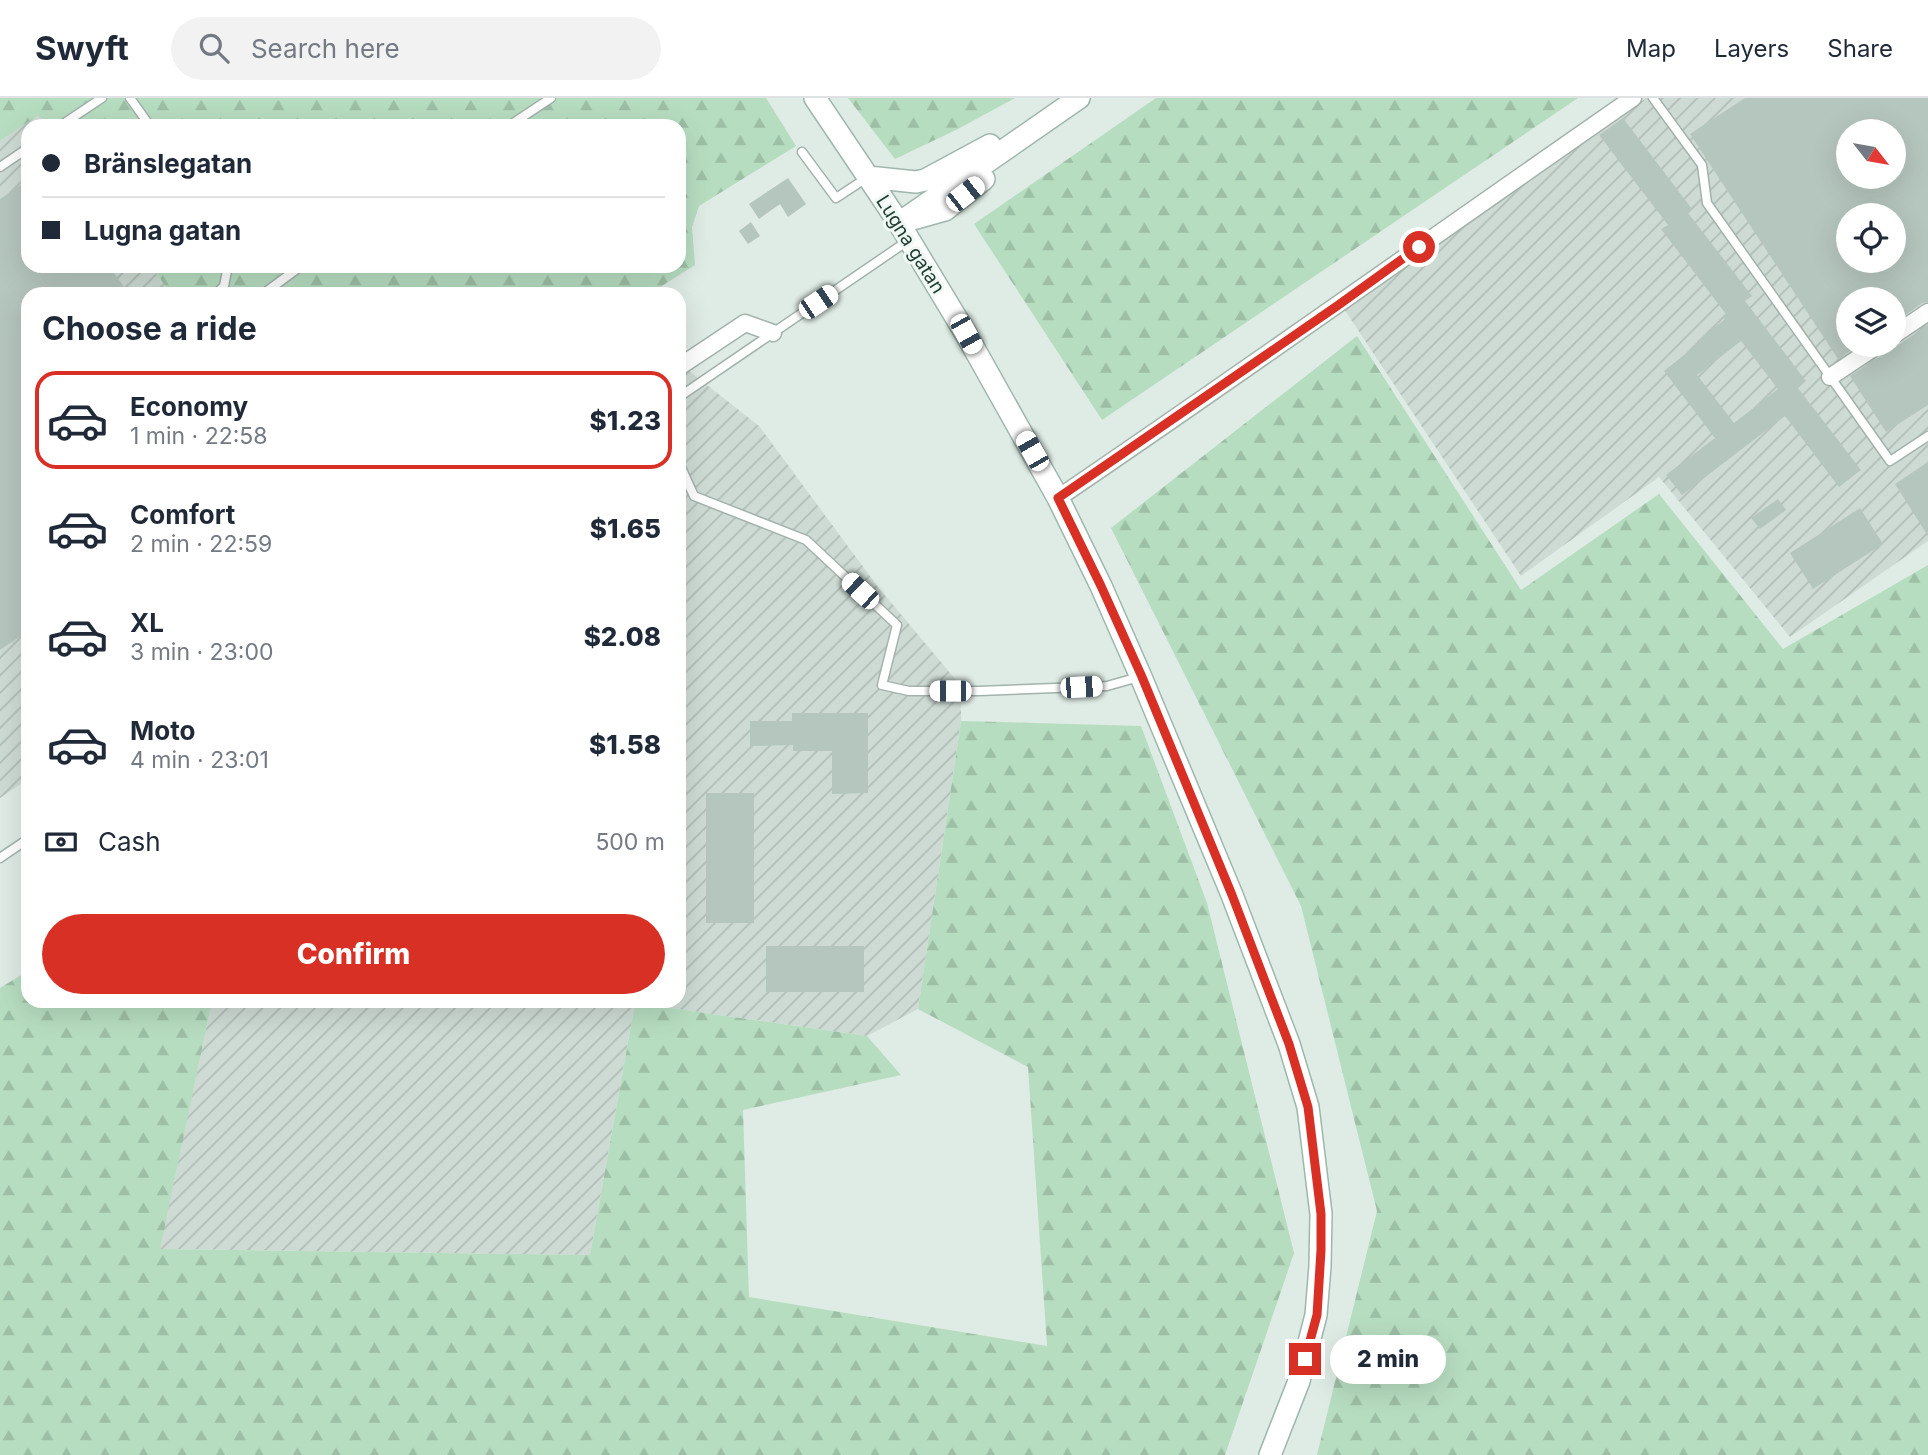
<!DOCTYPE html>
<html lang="en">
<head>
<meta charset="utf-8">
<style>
  body { margin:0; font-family:Inter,sans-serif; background:#f2f2f3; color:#1f2937; height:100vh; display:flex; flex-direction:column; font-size:26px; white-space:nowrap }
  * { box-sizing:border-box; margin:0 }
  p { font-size:23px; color:#747a83 }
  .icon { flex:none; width:38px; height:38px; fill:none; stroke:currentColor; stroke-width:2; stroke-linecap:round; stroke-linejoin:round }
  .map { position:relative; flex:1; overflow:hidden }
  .drawer { position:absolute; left:21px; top:189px; width:665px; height:721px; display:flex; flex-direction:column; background:#fff; border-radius:21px; box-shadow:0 7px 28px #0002 }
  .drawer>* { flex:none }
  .guide { position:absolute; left:21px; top:21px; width:665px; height:154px; border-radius:21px; box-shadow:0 7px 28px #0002; display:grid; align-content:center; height:154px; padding:0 21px; background:#fff }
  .needle { width:46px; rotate:121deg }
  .buttons { position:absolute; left:1836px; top:21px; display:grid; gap:14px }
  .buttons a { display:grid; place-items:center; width:70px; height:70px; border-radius:50%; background:#fff; box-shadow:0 7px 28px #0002; font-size:35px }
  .end { position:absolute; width:32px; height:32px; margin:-16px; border:9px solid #d93025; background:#fff; box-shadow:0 0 0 4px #fff }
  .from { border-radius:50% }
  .bubble { position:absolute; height:49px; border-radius:24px; background:#fff; box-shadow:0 7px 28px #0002; font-size:23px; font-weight:800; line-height:49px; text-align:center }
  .car { position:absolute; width:21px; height:42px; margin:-21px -10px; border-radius:9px; box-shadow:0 0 5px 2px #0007; background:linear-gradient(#fff 24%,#345 0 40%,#fff 0 76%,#345 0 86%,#fff 0) }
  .guide b { display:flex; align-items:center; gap:24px; height:66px; font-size:26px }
  .guide b+b { border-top:2px solid #e0e1e3 }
  .guide i { width:18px; height:18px; background:#1f2937 }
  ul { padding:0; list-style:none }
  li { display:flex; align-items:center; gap:21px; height:98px; margin:0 14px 10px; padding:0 7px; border:4px solid transparent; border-radius:21px }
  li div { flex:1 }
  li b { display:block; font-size:26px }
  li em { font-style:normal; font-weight:800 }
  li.active { border-color:#d93025 }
  li>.icon { width:63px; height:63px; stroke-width:1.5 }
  h2 { padding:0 21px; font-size:32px; line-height:84px }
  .pay { display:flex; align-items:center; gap:18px; height:77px; padding:0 21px; font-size:26px }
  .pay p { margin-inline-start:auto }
  .action { display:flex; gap:14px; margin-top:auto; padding:14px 21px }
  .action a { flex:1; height:80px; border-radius:42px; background:#d93025; color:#fff; font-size:28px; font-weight:800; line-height:80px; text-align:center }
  header { display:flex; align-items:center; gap:42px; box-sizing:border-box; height:98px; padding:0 35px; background:#fff; border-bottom:2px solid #e0e1e3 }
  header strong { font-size:33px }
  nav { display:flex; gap:38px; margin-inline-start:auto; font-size:24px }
  .search { width:490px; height:63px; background:#f2f2f3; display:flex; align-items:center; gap:18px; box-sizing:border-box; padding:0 24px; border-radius:38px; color:#747a83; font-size:26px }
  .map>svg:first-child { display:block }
  .industrial { fill:url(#industrial-furrows); fill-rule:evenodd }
  .forest { fill:url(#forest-firs) }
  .building { fill:#b5c6be; fill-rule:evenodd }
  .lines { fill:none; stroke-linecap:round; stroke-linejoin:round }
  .lane-casing { stroke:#a2b3ac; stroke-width:11 }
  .street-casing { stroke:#a2b3ac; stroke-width:19 }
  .secondary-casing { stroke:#9eb7ad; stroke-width:24 }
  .lane { stroke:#fff; stroke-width:8 }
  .street { stroke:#fff; stroke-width:16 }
  .secondary { stroke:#fff; stroke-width:21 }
  .route { stroke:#d93025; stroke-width:9 }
  .labels { text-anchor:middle; stroke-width:6; stroke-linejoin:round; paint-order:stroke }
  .street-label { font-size:19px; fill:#203c33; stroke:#f0f8f3 }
</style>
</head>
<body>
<header>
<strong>Swyft</strong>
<div class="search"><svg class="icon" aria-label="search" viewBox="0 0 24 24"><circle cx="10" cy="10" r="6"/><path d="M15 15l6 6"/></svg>Search here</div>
<nav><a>Map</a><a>Layers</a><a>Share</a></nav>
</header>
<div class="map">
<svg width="1928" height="1357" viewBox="0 0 1928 1357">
  <defs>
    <pattern id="industrial-furrows" width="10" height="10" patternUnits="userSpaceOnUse" patternTransform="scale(1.75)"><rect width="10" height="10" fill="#cedbd4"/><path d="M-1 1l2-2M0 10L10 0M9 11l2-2" fill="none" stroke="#b1bdb6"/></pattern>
    <pattern id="forest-firs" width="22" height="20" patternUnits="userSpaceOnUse" patternTransform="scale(1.75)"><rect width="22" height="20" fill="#b7ddc0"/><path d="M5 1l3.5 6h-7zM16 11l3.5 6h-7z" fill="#9dbfa5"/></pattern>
  </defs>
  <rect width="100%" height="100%" fill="#dfebe5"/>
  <path class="industrial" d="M1646 0H1928V443L1790 539 1659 379 1521 478 1344 211ZM1848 33H1894V79H1848ZM1848 117H1894V163H1848ZM1848 201H1894V247H1848Z
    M38 16 49 28H28V168H151L171 196H28V681L0 700V43Z
    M679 265 759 328 878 489 961 588V623L918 911 867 938 635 905 590 1157 159 1151 212 903H679Z"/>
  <path class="forest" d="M0 0H766L796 48 699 108 692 129 695 167 649 196H171L151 168H679V28H49L38 17 0 43Z
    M848 0H1015L958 31 895 61Z
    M1156 0H1578L1102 322 974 126Z
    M1357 238 1521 492 1659 396 1783 551 1928 467V1357H1317L1377 1113 1301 808 1111 430Z
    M961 623 1141 628 1207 805 1294 1155 1225 1357H0V890L28 873V903H212L160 1151 590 1157 635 905 867 938 901 977 743 1012 749 1199 1047 1248 1028 969 918 911Z"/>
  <path class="building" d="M1745 0H1928V204L1922 205 1894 225V201H1848V247H1859L1838 261 1690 36ZM1848 33H1894V79H1848ZM1848 117H1894V163H1848Z
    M1623 20 1692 111 1688 115 1752 198 1745 203 1806 283 1798 290 1861 372 1839 389 1785 318 1682 397 1666 377 1715 340 1664 273 1699 245 1697 243 1725 221 1723 219 1726 216 1661 131 1668 127 1599 37ZM1741 243 1778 291 1734 325 1697 277Z
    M788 80 806 106 788 119 780 106 759 121 749 106Z
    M28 82V168H109L129 196H28V533L0 552V101Z
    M751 124 760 138 748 146 739 133Z
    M1928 227V307L1886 334 1850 278 1884 256 1888 247 1900 246Z
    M1928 364V438L1895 386Z
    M1778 401 1786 412 1760 431 1751 420Z
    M1860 410 1883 446 1813 491 1790 455Z
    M792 615H868V695L832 696V653H793V647L750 648V623H792Z
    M706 695H754V825H706Z
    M766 848H864V894H766Z"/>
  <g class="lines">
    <g class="lane-casing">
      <path id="lane" d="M130 0 150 28
        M1653 0 1702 67 1707 105 1890 363 1928 338
        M60 28 102 0
        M509 28 551 0
        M802 54 836 100 868 79
        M0 69 28 50
        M216 196 224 188 228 168
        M263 196 301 168
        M679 299 909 142
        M679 365 694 398 806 442 897 527 882 587 909 593H979L1107 588 1139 579
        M0 760 28 741"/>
    </g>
    <g class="street-casing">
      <path id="street" d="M1894 237 1928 214
        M679 269 745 225 773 235
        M1830 279 1878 247
        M1058 400C1251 269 1441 133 1633 0"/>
    </g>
    <g class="secondary-casing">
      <path id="secondary" d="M815 0 899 125 966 236 1058 400 1101 488 1141 579 1232 797 1289 946 1308 1009 1321 1116 1320 1168 1316 1217 1299 1283 1270 1357
        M868 79 916 84 925 82 990 47
        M913 121 945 112 984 81
        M899 125 1079 0"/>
    </g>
    <use href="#lane" class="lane"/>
    <use href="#street" class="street"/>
    <use href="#secondary" class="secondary"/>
  </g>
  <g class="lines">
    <path class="route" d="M1305 1261 1317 1217 1321 1152V1116L1308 1009 1289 946 1232 797 1142 579 1101 488 1058 400 1337 208 1419 149"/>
  </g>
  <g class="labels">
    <g class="street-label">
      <text transform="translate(911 146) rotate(58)" y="7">Lugna gatan</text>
    </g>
  </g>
</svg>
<div class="buttons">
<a><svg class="needle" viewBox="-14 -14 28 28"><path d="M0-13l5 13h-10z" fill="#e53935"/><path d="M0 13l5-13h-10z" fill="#747a83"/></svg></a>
<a><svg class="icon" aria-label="locate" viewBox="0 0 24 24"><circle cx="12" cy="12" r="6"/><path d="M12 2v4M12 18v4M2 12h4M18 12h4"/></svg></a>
<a><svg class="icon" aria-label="layers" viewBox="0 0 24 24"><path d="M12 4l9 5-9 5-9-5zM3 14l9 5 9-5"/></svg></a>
</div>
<i class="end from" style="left:1419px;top:149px"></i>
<i class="end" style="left:1305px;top:1261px"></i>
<div class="bubble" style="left:1330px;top:1237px;width:116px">2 min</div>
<i class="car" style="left:965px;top:96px;rotate:52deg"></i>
<i class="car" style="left:818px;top:204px;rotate:56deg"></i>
<i class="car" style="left:966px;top:236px;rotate:151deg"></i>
<i class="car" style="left:1032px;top:353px;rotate:330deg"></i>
<i class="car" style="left:860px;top:493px;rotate:313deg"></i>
<i class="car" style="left:1081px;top:589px;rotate:87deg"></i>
<i class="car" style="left:950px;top:593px;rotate:270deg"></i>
<div class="guide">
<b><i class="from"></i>Bränslegatan</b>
<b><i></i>Lugna gatan</b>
</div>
<section class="drawer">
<h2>Choose a ride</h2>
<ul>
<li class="active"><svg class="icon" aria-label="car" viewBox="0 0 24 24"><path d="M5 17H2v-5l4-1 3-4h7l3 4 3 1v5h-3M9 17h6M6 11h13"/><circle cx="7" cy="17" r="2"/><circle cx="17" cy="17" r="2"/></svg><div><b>Economy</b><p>1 min · 22:58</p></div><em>$1.23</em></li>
<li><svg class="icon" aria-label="car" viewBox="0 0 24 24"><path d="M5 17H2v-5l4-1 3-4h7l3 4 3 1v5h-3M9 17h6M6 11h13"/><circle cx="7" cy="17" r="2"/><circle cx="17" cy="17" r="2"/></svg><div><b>Comfort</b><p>2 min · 22:59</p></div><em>$1.65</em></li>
<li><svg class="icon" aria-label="car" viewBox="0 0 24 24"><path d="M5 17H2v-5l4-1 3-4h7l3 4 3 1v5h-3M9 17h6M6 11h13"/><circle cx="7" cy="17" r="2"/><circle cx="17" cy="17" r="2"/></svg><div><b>XL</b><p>3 min · 23:00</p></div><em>$2.08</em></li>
<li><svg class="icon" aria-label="car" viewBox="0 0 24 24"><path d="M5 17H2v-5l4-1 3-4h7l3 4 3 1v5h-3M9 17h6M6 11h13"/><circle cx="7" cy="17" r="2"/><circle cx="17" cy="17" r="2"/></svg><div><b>Moto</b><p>4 min · 23:01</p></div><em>$1.58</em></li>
</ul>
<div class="pay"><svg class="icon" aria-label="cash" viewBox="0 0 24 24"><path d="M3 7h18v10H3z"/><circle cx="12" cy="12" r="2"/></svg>Cash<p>500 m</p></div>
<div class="action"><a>Confirm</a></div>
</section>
</div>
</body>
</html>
